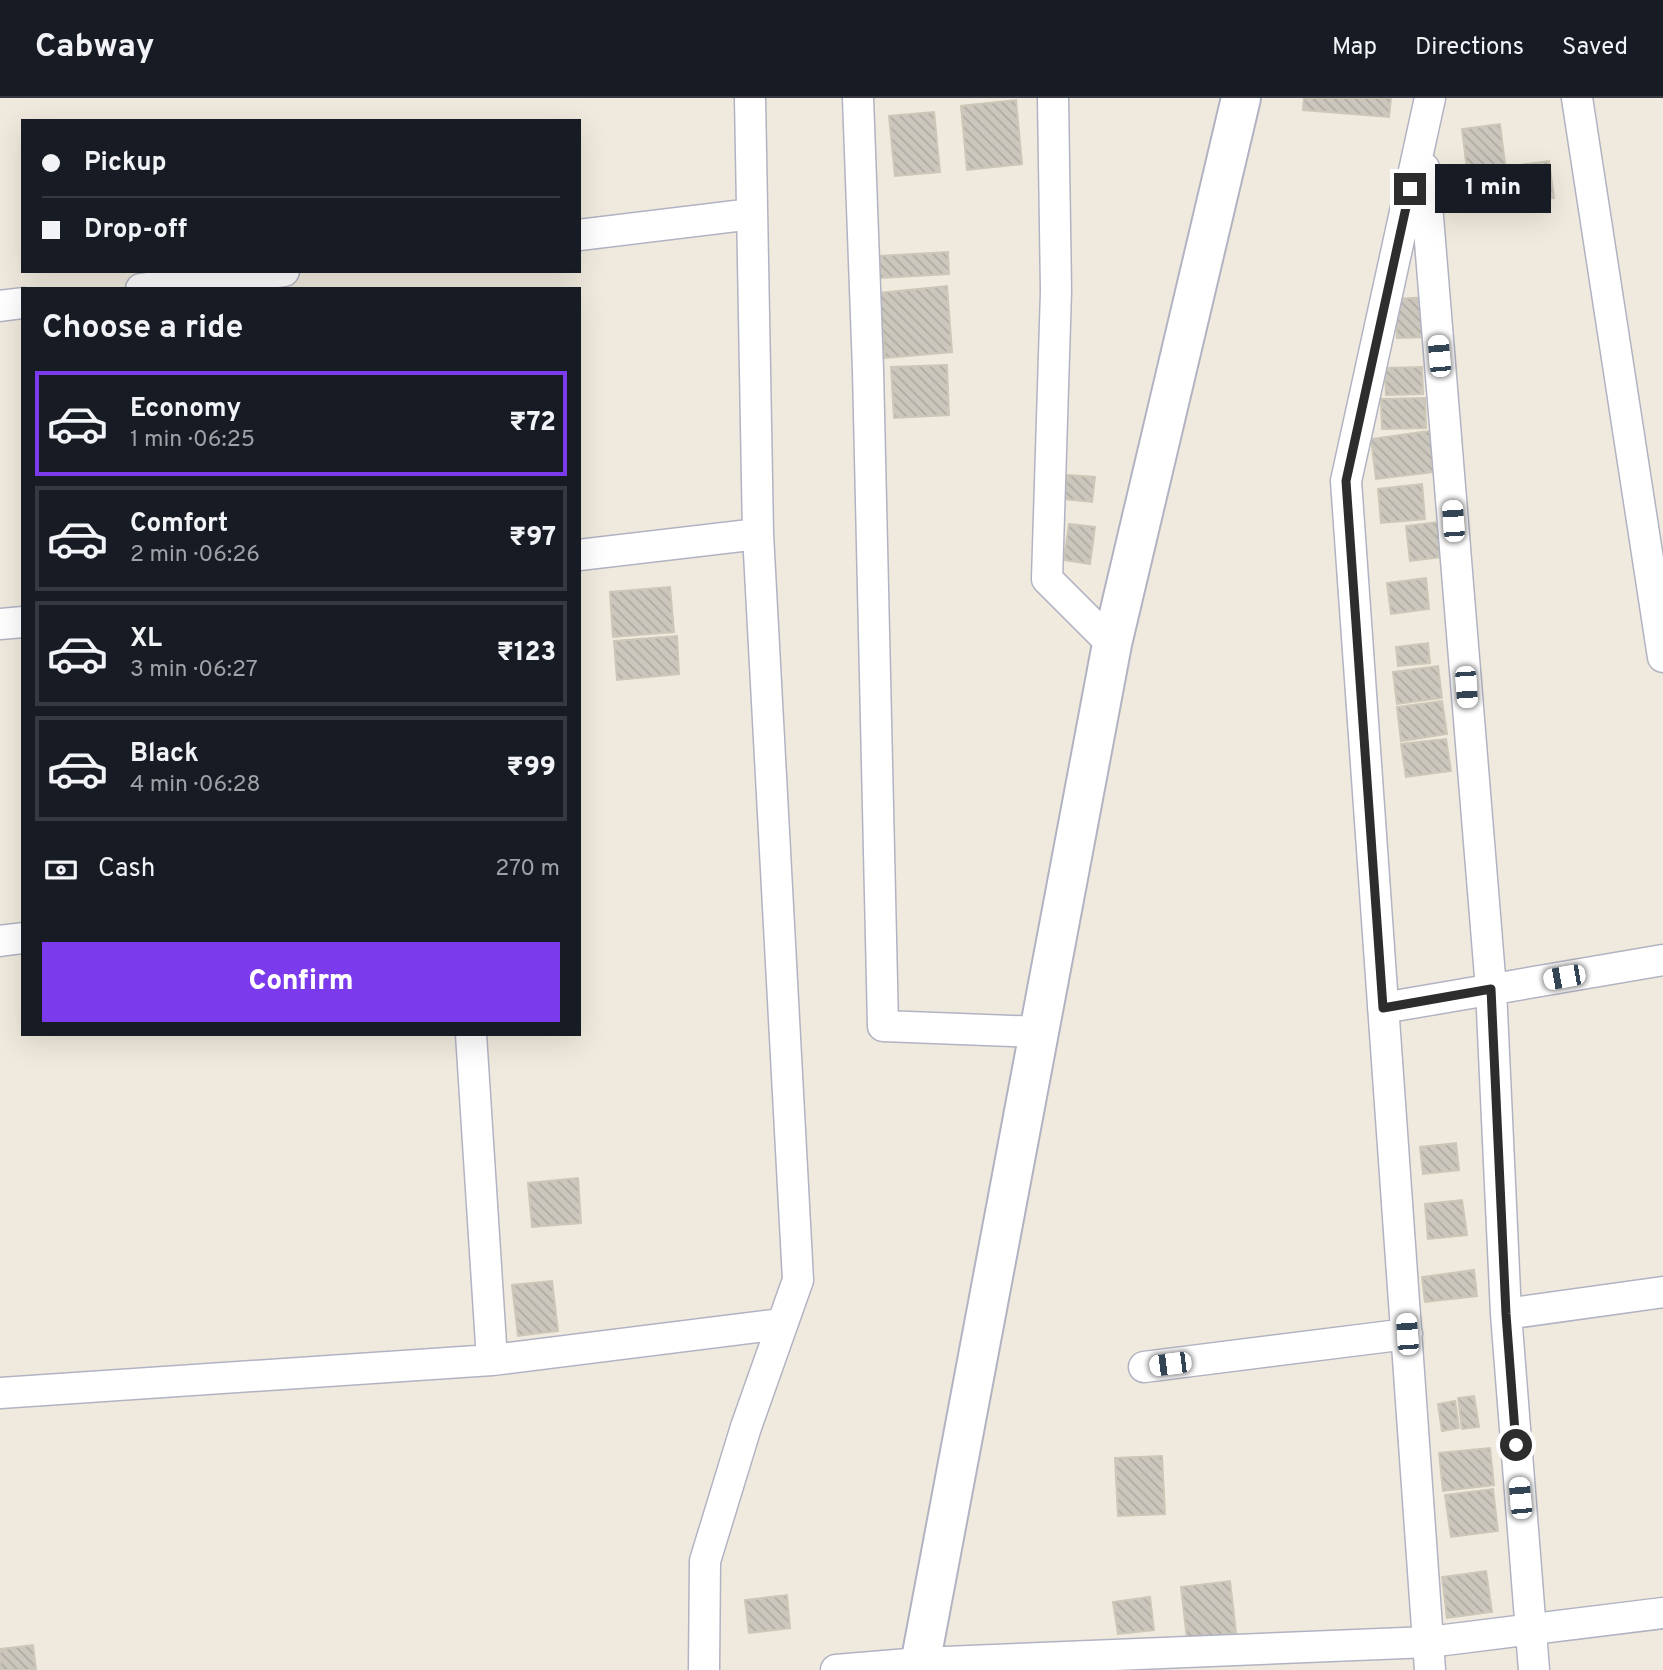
<!DOCTYPE html>
<html lang="en">
<head>
<meta charset="utf-8">
<style>
  body { margin:0; font-family:Overpass,sans-serif; background:#242831; color:#f1f3f6; height:100vh; display:flex; flex-direction:column; font-size:26px; white-space:nowrap }
  * { box-sizing:border-box; margin:0 }
  p { font-size:23px; color:#9ea1a6 }
  .icon { flex:none; width:38px; height:38px; fill:none; stroke:currentColor; stroke-width:2; stroke-linecap:round; stroke-linejoin:round }
  .map { position:relative; flex:1; overflow:hidden }
  .drawer { position:absolute; left:21px; top:189px; width:560px; height:749px; display:flex; flex-direction:column; background:#171b24; border-radius:0px; box-shadow:0 7px 28px #0002 }
  .drawer>* { flex:none }
  .hud { position:absolute; left:21px; top:21px; width:560px; height:154px; border-radius:0px; box-shadow:0 7px 28px #0002; display:grid; align-content:center; height:154px; padding:0 21px; background:#171b24 }
  .end { position:absolute; width:32px; height:32px; margin:-16px; border:9px solid #2d2d2d; background:#fff; box-shadow:0 0 0 4px #fff }
  .from { border-radius:50% }
  .bubble { position:absolute; height:49px; border-radius:0px; background:#171b24; box-shadow:0 7px 28px #0002; font-size:23px; font-weight:800; line-height:49px; text-align:center }
  .car { position:absolute; width:21px; height:42px; margin:-21px -10px; border-radius:9px; box-shadow:0 0 5px 2px #0007; background:linear-gradient(#fff 24%,#345 0 40%,#fff 0 76%,#345 0 86%,#fff 0) }
  .hud b { display:flex; align-items:center; gap:24px; height:66px; font-size:26px }
  .hud b+b { border-top:2px solid #363941 }
  .hud i { width:18px; height:18px; background:#f1f3f6 }
  ul { padding:0; list-style:none }
  li { display:flex; align-items:center; gap:21px; height:105px; margin:0 14px 10px; padding:0 7px; border:4px solid #363941; border-radius:0px }
  li div { flex:1 }
  li b { display:block; font-size:26px }
  li em { font-style:normal; font-weight:800 }
  li.current { border-color:#7c3aed }
  li>.icon { width:63px; height:63px; stroke-width:1.5 }
  h2 { padding:0 21px; font-size:32px; line-height:84px }
  .pay { display:flex; align-items:center; gap:18px; height:77px; padding:0 21px; font-size:26px }
  .pay p { margin-inline-start:auto }
  .action { display:flex; gap:14px; margin-top:auto; padding:14px 21px }
  .action a { flex:1; height:80px; border-radius:0px; background:#7c3aed; color:#fff; font-size:28px; font-weight:800; line-height:80px; text-align:center }
  header { display:flex; align-items:center; gap:42px; box-sizing:border-box; height:98px; padding:0 35px; background:#171b24; border-bottom:2px solid #363941 }
  header strong { font-size:33px }
  nav { display:flex; gap:38px; margin-inline-start:auto; font-size:24px }
  .map>svg:first-child { display:block }
  .building { fill:url(#building-back-hatch); stroke:#ccc7b7; stroke-width:2 }
  .lines { fill:none; stroke-linecap:round; stroke-linejoin:round }
  .street-casing { stroke:#b2b3c2; stroke-width:33 }
  .secondary-casing { stroke:#b2b3c2; stroke-width:42 }
  .street { stroke:#fff; stroke-width:30 }
  .secondary { stroke:#fff; stroke-width:38 }
  .route { stroke:#2d2d2d; stroke-width:9 }
</style>
</head>
<body>
<header>
<strong>Cabway</strong>
<nav><a>Map</a><a>Directions</a><a>Saved</a></nav>
</header>
<div class="map">
<svg width="1663" height="1572" viewBox="0 0 1663 1572">
  <defs>
    <pattern id="building-back-hatch" width="6" height="6" patternUnits="userSpaceOnUse" patternTransform="scale(1.75)"><rect width="6" height="6" fill="#cbc7bd"/><path d="M-1 5l2 2M0 0l6 6M5-1l2 2" fill="none" stroke="#afaba3"/></pattern>
  </defs>
  <rect width="100%" height="100%" fill="#f0eade"/>
  <path class="building" d="M1304 0H1391L1389 19 1303 12Z
    M1016 2 1022 66 967 72 961 8Z
    M934 14 940 74 895 78 889 18Z
    M1500 26 1505 66 1467 71 1462 31Z
    M1549 63 1554 100 1516 105 1511 68Z
    M1506 70 1510 103 1473 108 1469 75Z
    M948 154 949 176 880 180 879 158Z
    M947 188 952 254 885 260 879 195Z
    M1431 199 1432 239 1397 240 1395 201Z
    M947 267 949 317 894 320 891 269Z
    M1422 269 1423 296 1386 297 1385 270Z
    M1425 300 1426 330 1382 331 1381 301Z
    M1430 333 1435 374 1376 381 1371 341Z
    M1067 377 1095 379 1092 404 1065 401Z
    M1422 386 1425 421 1381 425 1378 391Z
    M1438 424 1443 459 1410 463 1406 428Z
    M1069 426 1095 429 1090 466 1064 462Z
    M1426 480 1429 511 1391 516 1387 485Z
    M670 489 674 534 613 539 610 494Z
    M677 538 679 576 617 582 614 543Z
    M1428 545 1430 565 1398 568 1396 549Z
    M1438 568 1442 600 1397 606 1393 574Z
    M1442 603 1447 636 1401 643 1397 609Z
    M1446 641 1451 673 1406 679 1401 646Z
    M1456 1045 1459 1072 1423 1076 1420 1049Z
    M578 1080 581 1125 532 1129 528 1085Z
    M1462 1102 1467 1137 1428 1141 1425 1106Z
    M1474 1172 1477 1198 1425 1204 1422 1179Z
    M552 1183 558 1233 518 1238 512 1187Z
    M1474 1298 1479 1329 1462 1331 1458 1300Z
    M1455 1303 1459 1330 1442 1333 1438 1306Z
    M1490 1350 1494 1387 1443 1393 1439 1355Z
    M1162 1358 1165 1416 1118 1418 1115 1360Z
    M1493 1391 1498 1433 1451 1439 1445 1397Z
    M1486 1473 1492 1514 1447 1520 1442 1479Z
    M1230 1483 1236 1535 1187 1541 1181 1489Z
    M787 1497 790 1530 749 1535 745 1502Z
    M1150 1499 1154 1532 1118 1536 1113 1504Z
    M33 1547 36 1572H0V1551Z"/>
  <g class="lines">
    <g class="street-casing">
      <path id="street" d="M858 0 868 272 883 928 1039 934
        M1053 0 1056 193 1047 481 1112 546
        M1430 0 1346 383 1430 1572
        M1577 0 1663 559
        M1424 70 1491 891 1506 1216 1534 1572
        M579 137 752 116
        M141 191 284 173
        M0 208 23 205
        M579 457 758 436
        M0 526 23 524
        M0 843 23 840
        M1383 910 1663 862
        M471 936 492 1262
        M1506 1216 1663 1194
        M1144 1269 1407 1236
        M0 1295 492 1262 782 1226
        M704 1572 705 1463 746 1329 798 1182 758 436 750 0
        M836 1572 920 1565 1429 1544 1663 1515"/>
    </g>
    <g class="secondary-casing">
      <path id="secondary" d="M919 1572 1112 546 1241 0"/>
    </g>
    <use href="#street" class="street"/>
    <use href="#secondary" class="secondary"/>
  </g>
  <g class="lines">
    <path class="route" d="M1410 91 1346 383 1383 910 1491 891 1506 1216 1516 1347"/>
  </g>
</svg>
<i class="end from" style="left:1516px;top:1347px"></i>
<i class="end" style="left:1410px;top:91px"></i>
<div class="bubble" style="left:1435px;top:66px;width:116px">1 min</div>
<i class="car" style="left:1439px;top:258px;rotate:355deg"></i>
<i class="car" style="left:1453px;top:423px;rotate:356deg"></i>
<i class="car" style="left:1466px;top:589px;rotate:176deg"></i>
<i class="car" style="left:1564px;top:879px;rotate:260deg"></i>
<i class="car" style="left:1407px;top:1236px;rotate:356deg"></i>
<i class="car" style="left:1170px;top:1266px;rotate:263deg"></i>
<i class="car" style="left:1520px;top:1400px;rotate:355deg"></i>
<div class="hud">
<b><i class="from"></i>Pickup</b>
<b><i></i>Drop-off</b>
</div>
<section class="drawer">
<h2>Choose a ride</h2>
<ul>
<li class="current"><svg class="icon" aria-label="car" viewBox="0 0 24 24"><path d="M5 17H2v-5l4-1 3-4h7l3 4 3 1v5h-3M9 17h6M6 11h13"/><circle cx="7" cy="17" r="2"/><circle cx="17" cy="17" r="2"/></svg><div><b>Economy</b><p>1 min · 06:25</p></div><em>₹72</em></li>
<li><svg class="icon" aria-label="car" viewBox="0 0 24 24"><path d="M5 17H2v-5l4-1 3-4h7l3 4 3 1v5h-3M9 17h6M6 11h13"/><circle cx="7" cy="17" r="2"/><circle cx="17" cy="17" r="2"/></svg><div><b>Comfort</b><p>2 min · 06:26</p></div><em>₹97</em></li>
<li><svg class="icon" aria-label="car" viewBox="0 0 24 24"><path d="M5 17H2v-5l4-1 3-4h7l3 4 3 1v5h-3M9 17h6M6 11h13"/><circle cx="7" cy="17" r="2"/><circle cx="17" cy="17" r="2"/></svg><div><b>XL</b><p>3 min · 06:27</p></div><em>₹123</em></li>
<li><svg class="icon" aria-label="car" viewBox="0 0 24 24"><path d="M5 17H2v-5l4-1 3-4h7l3 4 3 1v5h-3M9 17h6M6 11h13"/><circle cx="7" cy="17" r="2"/><circle cx="17" cy="17" r="2"/></svg><div><b>Black</b><p>4 min · 06:28</p></div><em>₹99</em></li>
</ul>
<div class="pay"><svg class="icon" aria-label="cash" viewBox="0 0 24 24"><path d="M3 7h18v10H3z"/><circle cx="12" cy="12" r="2"/></svg>Cash<p>270 m</p></div>
<div class="action"><a>Confirm</a></div>
</section>
</div>
</body>
</html>
